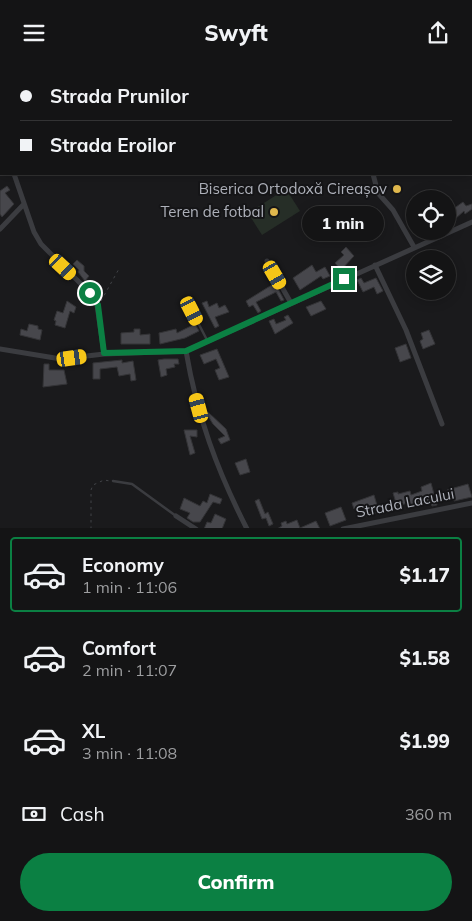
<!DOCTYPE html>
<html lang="en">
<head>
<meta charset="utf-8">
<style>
  body { margin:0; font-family:Mulish,sans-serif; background:#1d1d1e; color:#f1f3f6; height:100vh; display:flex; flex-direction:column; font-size:19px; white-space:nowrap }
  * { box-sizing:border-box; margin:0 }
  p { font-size:16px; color:#9d9ea0 }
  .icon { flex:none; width:28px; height:28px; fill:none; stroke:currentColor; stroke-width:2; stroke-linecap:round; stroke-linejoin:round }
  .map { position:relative; height:463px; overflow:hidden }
  .panel { display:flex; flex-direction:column; background:#141415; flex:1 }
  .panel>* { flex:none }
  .guide { position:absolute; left:0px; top:0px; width:472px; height:110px; box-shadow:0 2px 12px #0003,0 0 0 1px #333334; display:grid; align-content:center; height:110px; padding:0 20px; background:#141415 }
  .buttons { position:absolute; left:406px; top:125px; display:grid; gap:10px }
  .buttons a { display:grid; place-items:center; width:50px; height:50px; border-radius:50%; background:#141415; box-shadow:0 2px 12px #0003,0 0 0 1px #333334; font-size:25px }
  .end { position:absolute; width:22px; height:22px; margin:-11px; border:6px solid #0b8043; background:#fff; box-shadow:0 0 0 2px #fff }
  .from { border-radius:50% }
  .bubble { position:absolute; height:35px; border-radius:18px; background:#141415; box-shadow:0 2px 12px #0003,0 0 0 1px #333334; font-size:16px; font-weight:800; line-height:35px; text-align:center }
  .car { position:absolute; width:15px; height:30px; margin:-15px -8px; border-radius:6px; box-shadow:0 0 4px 1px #0007; background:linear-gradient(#f5c518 24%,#345 0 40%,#f5c518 0 76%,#345 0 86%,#f5c518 0) }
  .guide b { display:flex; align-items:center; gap:18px; height:48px; font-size:19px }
  .guide b+b { border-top:1px solid #333334 }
  .guide i { width:12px; height:12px; background:#f1f3f6 }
  ul { padding:9px 0 0; list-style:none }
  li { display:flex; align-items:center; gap:15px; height:75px; margin:0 10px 8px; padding:0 10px; border:2px solid transparent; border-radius:5px }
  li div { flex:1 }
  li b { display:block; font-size:19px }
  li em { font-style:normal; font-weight:800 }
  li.on { border-color:#0b8043 }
  li>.icon { width:45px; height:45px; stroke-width:1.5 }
  .pay { display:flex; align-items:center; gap:12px; height:55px; padding:0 20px; font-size:19px }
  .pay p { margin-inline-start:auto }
  .button { display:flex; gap:10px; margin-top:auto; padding:10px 20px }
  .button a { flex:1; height:58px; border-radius:30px; background:#0b8043; color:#fff; font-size:20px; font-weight:800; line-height:58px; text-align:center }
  header { display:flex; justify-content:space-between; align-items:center; height:65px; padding:0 20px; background:#141415; font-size:22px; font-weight:800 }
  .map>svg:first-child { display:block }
  .green { fill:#262e27 }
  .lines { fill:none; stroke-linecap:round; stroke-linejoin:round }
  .river { stroke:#333a41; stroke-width:11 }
  .building { fill:#47474c; stroke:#343437 }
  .path { stroke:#414347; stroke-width:1; stroke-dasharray:2.5 4; stroke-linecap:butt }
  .service { stroke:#3b3c40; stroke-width:2.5 }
  .minor { stroke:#3b3c40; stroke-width:5 }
  .route { stroke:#0b8043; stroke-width:6 }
  .poi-dot { fill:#e0b84d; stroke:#151517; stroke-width:2 }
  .labels { text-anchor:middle; stroke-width:4; stroke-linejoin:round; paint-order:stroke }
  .poi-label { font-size:15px; fill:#aeb1ba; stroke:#151517; text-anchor:end }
  .street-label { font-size:15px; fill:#aeb1ba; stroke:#151517 }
</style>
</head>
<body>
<header><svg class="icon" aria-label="menu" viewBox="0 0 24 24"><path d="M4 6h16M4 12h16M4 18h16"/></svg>Swyft<svg class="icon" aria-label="share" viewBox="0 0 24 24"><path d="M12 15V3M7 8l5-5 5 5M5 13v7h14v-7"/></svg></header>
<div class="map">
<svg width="472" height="464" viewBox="0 0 472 464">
  <rect width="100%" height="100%" fill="#1a1a1c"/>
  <path class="green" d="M286 124 300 146 262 170 248 148Z"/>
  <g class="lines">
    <path class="river" d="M98 1 99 0
      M249 1V0"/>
  </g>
  <path class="building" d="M7 121 10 125 5 128 14 139 2 152 0 149V126Z
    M463 137 466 141 472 139V144L465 149 464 146 455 154 449 147Z
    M346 182 354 191 341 205 335 198 344 190 341 187Z
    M77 195 84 201V206L89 211 85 216 78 207 79 205 73 199Z
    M312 200 316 207 325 202 330 211 323 214 321 211 300 225 293 213Z
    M361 213 364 218 376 213 383 226 377 229 374 222 363 227 357 215Z
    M275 218 284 235 281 236 276 227 256 237 261 246 258 248 253 240 249 242 246 236Z
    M67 236 76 242 74 248 70 246 65 263 55 260 56 256 54 255 57 246 63 248Z
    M207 236 209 242 217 238 219 243 225 240 229 247 215 252 219 261 215 263 202 238Z
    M321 236 326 244 311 251 306 242Z
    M288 250 293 258 275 269 269 256 274 254 276 259 286 255 284 252Z
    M29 259 38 261V264L42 265 40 275 20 270 21 264 27 266Z
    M195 259 199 266 185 273 160 279 159 268 176 264 177 268Z
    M134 264H140V270L150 269V279H121V268L134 267Z
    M429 265 435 279 423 284 420 276 423 274 421 268Z
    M406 279 411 293 400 297 395 283Z
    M217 284 229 312 219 315 215 305 220 303 216 294 204 299 200 290Z
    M164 294H178L179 299H174L175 302 166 304 167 310 161 312 158 295Z
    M122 295V298L133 296 136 315 131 316 130 309 119 311 117 302 100 304V314H93V298Z
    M44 299H49V305H64L67 319 43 322Z
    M208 347 226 364 230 375 221 379 218 374 225 371 213 359 206 348Z
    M184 365H197V372L190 371 195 388 190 390Z
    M246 394 250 407 240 410 235 398Z
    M431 418 437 440 432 441 430 436 421 439 409 440 408 438 397 441 393 428 398 427V429L410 426 411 430 422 426 421 422Z
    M468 419 472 432 454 436 447 425Z
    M210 429 222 434 220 439 213 437 200 457H193L187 453 190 448 180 444 184 433 200 441 203 436 207 438Z
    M374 430 379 447 363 452 360 442 354 444 352 438Z
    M259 434 265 449 268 447 273 459 269 461 266 453 262 454 255 436Z
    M341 442 346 455 330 461 325 448Z
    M215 449 226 454 222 464H204L207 457 211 458Z
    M297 455 300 463 316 456 320 464H277L282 461 281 458 286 456 287 459Z"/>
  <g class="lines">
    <path class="path" d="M101 236 120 202
      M91 464V425L93 420 104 415 110 416"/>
    <path class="service" d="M192 246 207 275
      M113 416 132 419 176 451"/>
    <path class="minor" d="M471 50 472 47
      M471 66 472 67
      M0 85 1 87
      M14 109 34 167 41 179 90 228 97 240 104 289
      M373 109 378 128 393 145 414 182
      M0 164 24 139
      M267 196 291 238
      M375 200 406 265 442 359
      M0 284 61 294 104 289 186 286 472 157
      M186 286C197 351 217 405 247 464
      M176 451 196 464
      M343 464 472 438"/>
  </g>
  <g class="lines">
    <path class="route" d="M90 228 98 240 104 288 186 286 344 214"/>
  </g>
  <g class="poi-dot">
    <circle cx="397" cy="124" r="5"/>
    <circle cx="274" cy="147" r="5"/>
  </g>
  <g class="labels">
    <g class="poi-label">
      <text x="387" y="129">Biserica Ortodoxă Cireașov</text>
      <text x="264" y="152">Teren de fotbal</text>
    </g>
    <g class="street-label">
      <text transform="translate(405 438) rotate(-11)" y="5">Strada Lacului</text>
    </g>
  </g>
</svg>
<div class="buttons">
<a><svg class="icon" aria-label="locate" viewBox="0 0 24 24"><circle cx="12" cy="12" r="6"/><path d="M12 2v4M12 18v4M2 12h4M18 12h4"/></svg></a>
<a><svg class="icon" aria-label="layers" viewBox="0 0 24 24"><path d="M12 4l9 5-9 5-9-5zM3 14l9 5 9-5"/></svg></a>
</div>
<i class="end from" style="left:90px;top:228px"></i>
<i class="end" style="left:344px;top:214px"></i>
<div class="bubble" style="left:302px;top:141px;width:82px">1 min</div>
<i class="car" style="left:63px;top:202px;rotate:133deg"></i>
<i class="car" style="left:275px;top:210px;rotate:150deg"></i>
<i class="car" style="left:192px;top:246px;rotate:153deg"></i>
<i class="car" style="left:72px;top:293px;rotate:82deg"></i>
<i class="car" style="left:199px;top:343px;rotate:345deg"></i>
<div class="guide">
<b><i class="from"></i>Strada Prunilor</b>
<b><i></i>Strada Eroilor</b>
</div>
</div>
<section class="panel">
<ul>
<li class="on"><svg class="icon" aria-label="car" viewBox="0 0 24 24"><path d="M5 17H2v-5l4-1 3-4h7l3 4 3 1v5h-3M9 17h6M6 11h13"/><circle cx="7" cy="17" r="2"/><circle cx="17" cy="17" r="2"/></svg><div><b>Economy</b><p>1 min · 11:06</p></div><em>$1.17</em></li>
<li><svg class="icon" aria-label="car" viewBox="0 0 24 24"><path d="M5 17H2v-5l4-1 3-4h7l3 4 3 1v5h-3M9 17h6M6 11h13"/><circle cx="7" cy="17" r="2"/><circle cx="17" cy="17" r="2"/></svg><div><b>Comfort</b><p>2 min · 11:07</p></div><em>$1.58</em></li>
<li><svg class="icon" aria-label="car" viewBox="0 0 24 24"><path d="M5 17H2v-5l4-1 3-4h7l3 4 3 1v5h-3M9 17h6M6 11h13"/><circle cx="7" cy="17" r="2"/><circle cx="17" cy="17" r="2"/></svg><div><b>XL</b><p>3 min · 11:08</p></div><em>$1.99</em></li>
</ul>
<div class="pay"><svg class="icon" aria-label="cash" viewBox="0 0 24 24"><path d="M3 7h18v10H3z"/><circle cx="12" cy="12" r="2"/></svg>Cash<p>360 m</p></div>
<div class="button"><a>Confirm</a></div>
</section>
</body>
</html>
